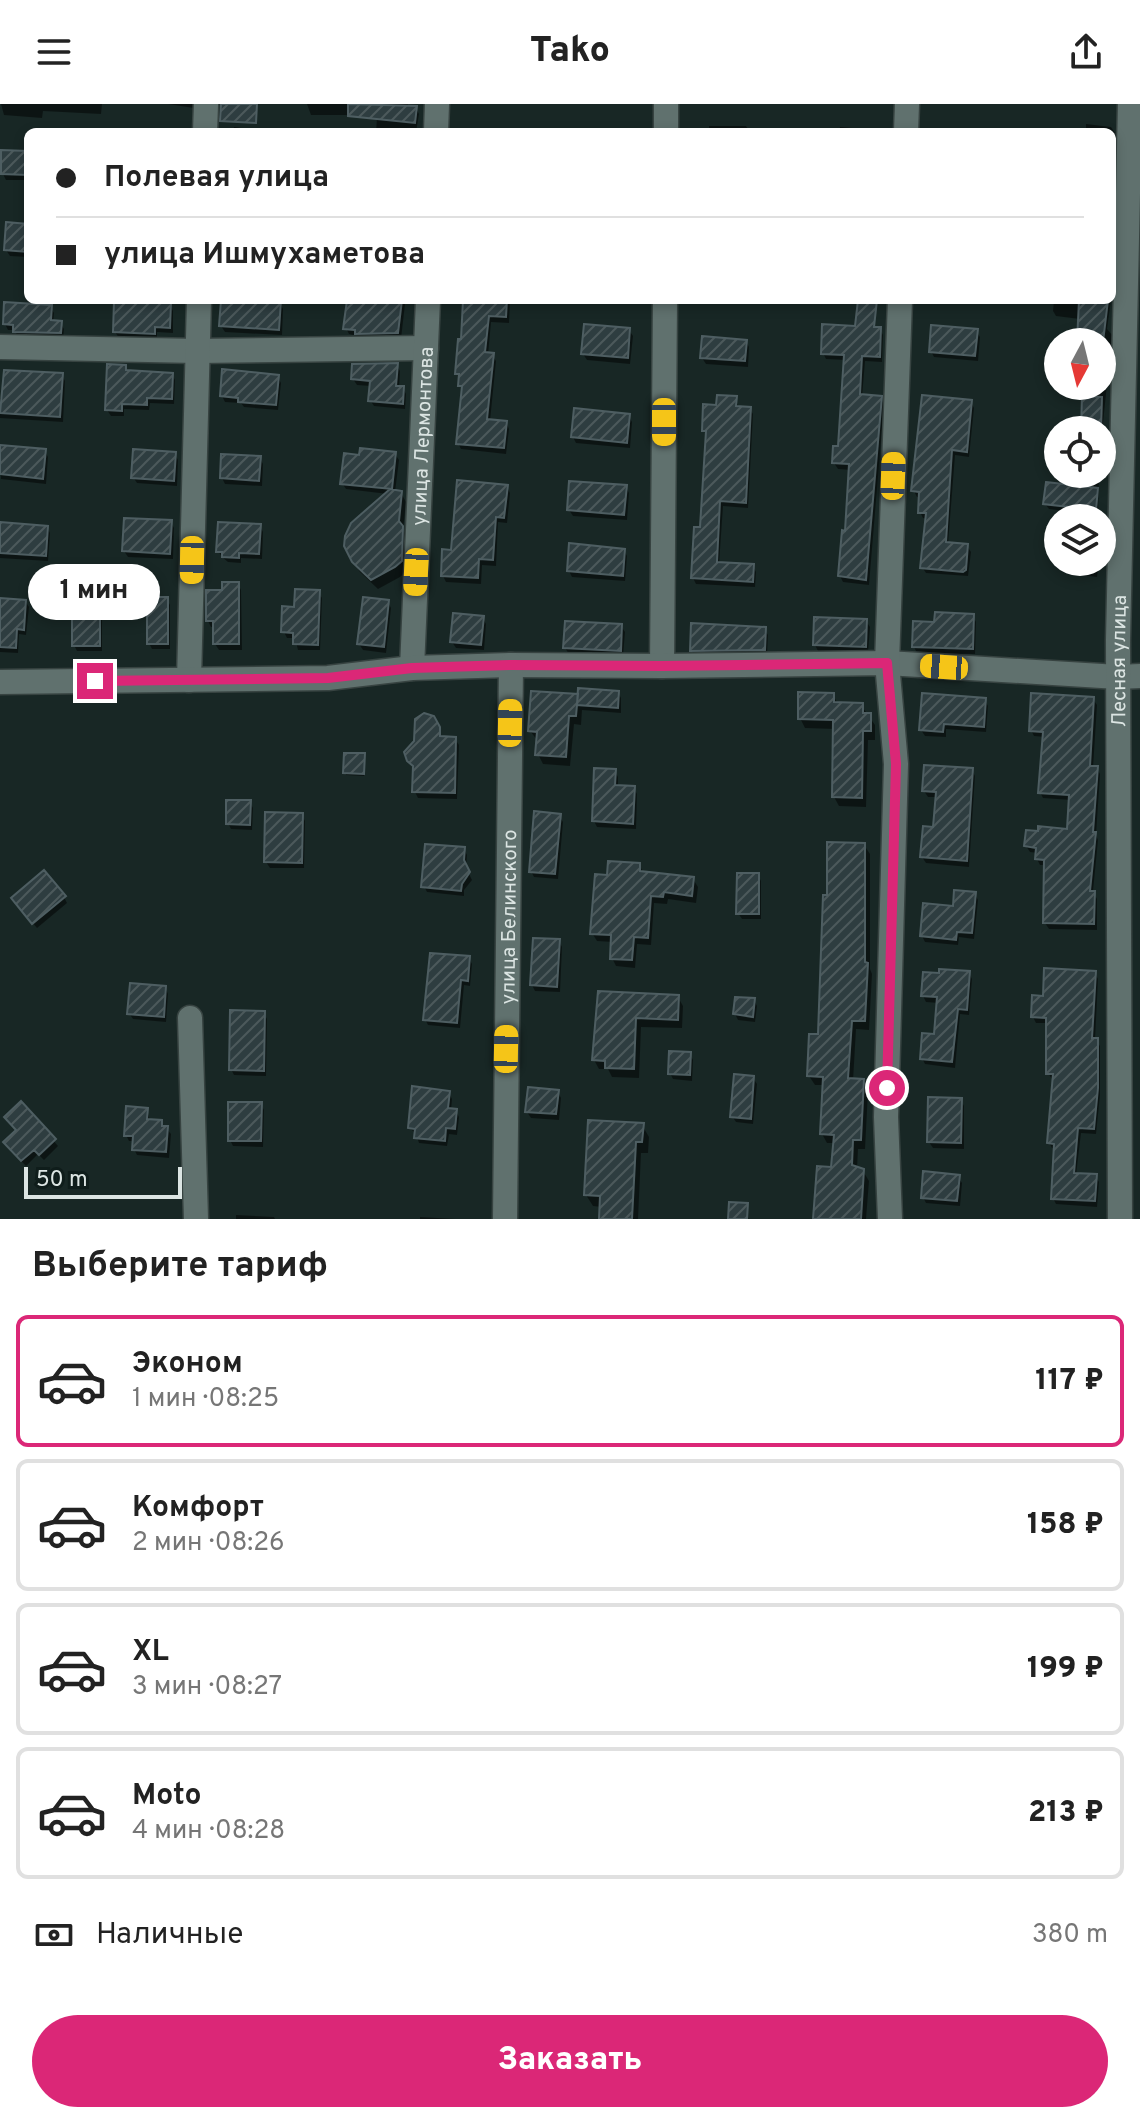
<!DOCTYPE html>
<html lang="ru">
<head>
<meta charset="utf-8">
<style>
  body { margin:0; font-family:Overpass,sans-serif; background:#f2f2f2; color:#222; height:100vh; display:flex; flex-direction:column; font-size:30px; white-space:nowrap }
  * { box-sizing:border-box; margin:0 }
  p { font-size:26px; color:#767676 }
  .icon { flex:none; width:44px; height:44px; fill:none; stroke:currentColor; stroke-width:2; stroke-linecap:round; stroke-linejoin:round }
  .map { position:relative; height:1115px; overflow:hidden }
  .sheet { display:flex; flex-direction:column; background:#fff; flex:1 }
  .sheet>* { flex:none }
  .hud { position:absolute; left:24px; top:24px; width:1092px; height:176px; border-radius:12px; box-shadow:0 4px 12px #0003; display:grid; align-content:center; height:176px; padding:0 32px; background:#fff }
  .needle { width:52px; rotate:187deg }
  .fabs { position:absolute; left:1044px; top:224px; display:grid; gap:16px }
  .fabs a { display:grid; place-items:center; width:72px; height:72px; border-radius:50%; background:#fff; box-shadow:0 4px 12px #0003; font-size:40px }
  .scale { position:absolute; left:24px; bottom:20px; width:158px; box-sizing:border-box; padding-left:8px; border:4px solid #dce5e3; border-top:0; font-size:22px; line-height:28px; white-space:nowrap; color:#dce5e3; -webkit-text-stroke:6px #0f1d1b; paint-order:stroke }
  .end { position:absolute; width:36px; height:36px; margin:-18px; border:10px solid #db2777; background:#fff; box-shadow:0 0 0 4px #fff }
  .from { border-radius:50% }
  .bubble { position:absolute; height:56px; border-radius:28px; background:#fff; box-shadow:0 4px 12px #0003; font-size:26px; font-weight:800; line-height:56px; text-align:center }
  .car { position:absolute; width:24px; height:48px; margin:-24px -12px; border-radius:10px; box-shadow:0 0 6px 2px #0007; background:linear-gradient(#f5c518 24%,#345 0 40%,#f5c518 0 76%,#345 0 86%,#f5c518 0) }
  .hud b { display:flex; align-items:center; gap:28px; height:76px; font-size:30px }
  .hud b+b { border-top:2px solid #e0e0e0 }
  .hud i { width:20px; height:20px; background:#222 }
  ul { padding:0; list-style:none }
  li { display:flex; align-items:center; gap:24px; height:132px; margin:0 16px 12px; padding:0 16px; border:4px solid #e0e0e0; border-radius:12px }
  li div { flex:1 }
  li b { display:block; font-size:30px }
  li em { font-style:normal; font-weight:800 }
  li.on { border-color:#db2777 }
  li>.icon { width:72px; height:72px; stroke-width:1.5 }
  h2 { padding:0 32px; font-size:36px; line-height:96px }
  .pay { display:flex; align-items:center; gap:20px; height:88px; padding:0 32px; font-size:30px }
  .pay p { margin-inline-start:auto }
  .button { display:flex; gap:16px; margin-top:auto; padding:16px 32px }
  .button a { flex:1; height:92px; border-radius:48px; background:#db2777; color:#fff; font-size:32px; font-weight:800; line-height:92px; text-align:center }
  header { display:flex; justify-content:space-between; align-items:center; height:104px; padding:0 32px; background:#fff; font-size:36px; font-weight:800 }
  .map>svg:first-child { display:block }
  .shadow { fill:#0007 }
  .building { fill:url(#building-hatch); stroke:#4e5e62; stroke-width:2 }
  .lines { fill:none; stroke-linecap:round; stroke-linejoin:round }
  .minor-casing { stroke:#374341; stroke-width:27 }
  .minor { stroke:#60716e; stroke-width:24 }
  .route { stroke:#db2777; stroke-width:10 }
  .labels { text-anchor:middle; stroke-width:6; stroke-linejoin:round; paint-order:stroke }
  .street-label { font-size:20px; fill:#dce5e3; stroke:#0f1d1b }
</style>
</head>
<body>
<header><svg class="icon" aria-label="menu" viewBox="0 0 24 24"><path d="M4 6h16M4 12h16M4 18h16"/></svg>Tako<svg class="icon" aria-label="share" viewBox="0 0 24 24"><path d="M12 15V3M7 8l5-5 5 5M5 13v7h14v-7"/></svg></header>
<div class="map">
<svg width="1140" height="1115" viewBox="0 0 1140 1115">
  <defs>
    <pattern id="building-hatch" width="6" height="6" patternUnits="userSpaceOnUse" patternTransform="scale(2)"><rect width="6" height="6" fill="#2e3d40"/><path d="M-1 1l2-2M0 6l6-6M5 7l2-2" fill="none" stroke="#4c595b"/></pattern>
  </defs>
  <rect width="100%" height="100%" fill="#182725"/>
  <path class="shadow" d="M1 0H102L101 10 43 7 42 14 4 11Z
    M168 0H197L194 4Z
    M307 0H351V11H311Z
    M378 0H408V3L416 4 419 10 416 28H376Z
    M1086 20 1111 23 1115 29V76H1112V28H1086Z
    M709 22H746L750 28H709Z
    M234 23 255 26 256 28H233Z
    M840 23 886 27 887 28H839Z
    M462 24 503 28H461Z
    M24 43H28V76H6L3 70 24 49Z
    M25 113 28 114V153L10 152 6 146 24 122Z
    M223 196H274L280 199 283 205 282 231 225 228 221 222Z
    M349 196H402L405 200 401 235H360L358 232 349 230 346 224Z
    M465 196H510L509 219 491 218 488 251H492L496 257 490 317 506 318 509 325 506 350 461 345 458 339 463 287 457 269 463 237Z
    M1054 196H1111L1107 225 1112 231 1102 329V326H1082L1085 282H1102V238H1079L1080 215 1056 212 1053 207Z
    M170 201 173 207V229L157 228V235L119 234 115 228Z
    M50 203 54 209 53 219H60L64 225 63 235 18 234 15 226H8L5 220Z
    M880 225 883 231 882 258 865 257 862 293 880 294 884 300 869 481 843 478 840 472 847 429 851 366 838 365 834 359 840 344 846 256 826 255 823 249Z
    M629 226 633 232 630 260 587 256 583 250Z
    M976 227 980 233 978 257 934 253 931 247Z
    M746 237 749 243 748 263 706 260 702 254Z
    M396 261 400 267 399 284H403L406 290 405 305 374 302 370 296 371 282 357 281 353 275Z
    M125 263 128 268 172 270 175 276 174 300 150 299 149 306 124 305V312H111L107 306Z
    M62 271 65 277 63 318 0 314V294Z
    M278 273 281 279 278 306 244 303 241 299 225 298 222 292Z
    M735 294 739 304 750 305 753 310 748 404 723 402 719 460 753 462 756 468 755 483 696 480 693 474 702 425 708 334 704 327 718 303Z
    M971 298 974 304 969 353 955 351 948 440 967 442 971 448 968 472 926 469 922 463 927 415 923 414 920 408 921 393H917L914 387Z
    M629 312 632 318 630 344 576 339 573 333Z
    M0 343 45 347 48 353 46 380 1 375Z
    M175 350 178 356 177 382 137 379 133 373Z
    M395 350 399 356 395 388 401 389 406 398 403 426 408 434 406 467 400 473 378 485 360 468 353 458 388 390 346 385 342 379 361 353Z
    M260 354 263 360 262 382 225 380 222 374Z
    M1080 370H1099L1098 411 1049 405 1045 400 1079 384Z
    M507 383 510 389 507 419 498 418 496 462 482 461 481 480 446 478 443 472 452 448Z
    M626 383 629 389 627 416 573 412 569 406Z
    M171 418 174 424 173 455 128 453 124 447Z
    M0 420 47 423 50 429 48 457 0 454Z
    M260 422 263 428 262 455 241 454V459L228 458 222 453 218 447Z
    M624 446 627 452 625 477 572 473 569 467Z
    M1063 458H1099L1097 473 1066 469Z
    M238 480 241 486 242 546H219L215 540V523H211L208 517 224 488Z
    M99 481 102 486V547H77L74 541V499L40 497 37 491Z
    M318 488 322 494 320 546H298L295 534H287L284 528 296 505Z
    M167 495 170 501V545H152L149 539Z
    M0 496 25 497 29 503 26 531 19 530 18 549 0 548Z
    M388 498 391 504 386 549 363 546 359 540Z
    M973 512 976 518 975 550 917 549 914 543 936 520Z
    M483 514 486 520 484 546 456 544 452 538Z
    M866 517 870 523 868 549 818 547 815 541Z
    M621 522 625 528 623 552 569 550 565 544Z
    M764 525 768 531 767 551 695 552 692 546Z
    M618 588 621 594V609L582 606 581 621 574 620 570 662 543 660 538 650V637L530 627 577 592Z
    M833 591 838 600 861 601 875 621V636H868L866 703 839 702 834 693 835 625 805 624 800 614Z
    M1093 595 1097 601 1093 664H1097L1100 670 1096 731 1098 736 1093 787 1097 795V826L1049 825 1045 819 1046 761H1040L1037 755 1038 749 1030 748 1026 742 1069 727 1071 696 1043 694 1040 688 1045 633 1034 632 1031 626Z
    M985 596 988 602 986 628 946 625V633L925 632 921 626Z
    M438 624 442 634 455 635 459 641 457 695 418 694 415 688 413 663 409 656Z
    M364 651V672L346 671 345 668Z
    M972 666 975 672 969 763 926 759 922 753 935 725 938 693H928L924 687Z
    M615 667 618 673V683L634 684 637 690 636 725 597 723 594 717Z
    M250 698 253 704 252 726 231 725 228 719Z
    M302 711 305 717 304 764H270L266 758Z
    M559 712 563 718 558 775 534 773 531 767Z
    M864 741 870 750V865L872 870 869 926 856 925 853 977H863L868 987 865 1045H858L857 1065 863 1067 869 1077 866 1115H815L833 1065 835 1039H827L822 1030 825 981H815L809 972 820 932 829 793Z
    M464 745 467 751 466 764 472 776 464 786V792L427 788 424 782Z
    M639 761 644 769 693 775 698 783 696 799 668 795 667 800 654 799 651 841 637 840 635 864 616 862 612 854 613 838 597 837 592 829 609 773Z
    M758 771 761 777V815H742L738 809Z
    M975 790 978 796 974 835 959 833 958 841 925 838 922 832Z
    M64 793 67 799 37 824 17 800Z
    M559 837 562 843 560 888 535 887 532 881Z
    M469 854 472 860 470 882 464 881 460 924 428 921 425 915Z
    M969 869 972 875 969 911 960 910 955 964 925 960 922 954 936 932 939 899 926 898 923 892Z
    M1095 869 1098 875 1095 936 1100 942V991L1096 1030 1081 1029 1076 1071 1095 1072 1099 1078 1097 1103 1056 1100 1053 1094 1056 1045 1052 1044 1049 1038 1055 975H1052L1048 969V919H1036L1033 913 1044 894Z
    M165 883 168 890 166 918 133 915 129 909Z
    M599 889 678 893 683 902 682 924 641 923 639 974 612 973 608 965H599L594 956Z
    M754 896 757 902 755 918 738 916 735 910Z
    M264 909 267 915 266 972 234 971 231 965Z
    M690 950 693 956 692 977 673 975 670 969Z
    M753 974 757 980 753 1020 736 1018 732 1012Z
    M558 988 561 994 559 1016 531 1014 527 1008Z
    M449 989 452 995 451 1006 456 1007 459 1013 457 1031 449 1030 447 1042 419 1039 416 1030 410 1024Z
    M961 996 964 1002V1045L933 1044 929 1038Z
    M21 1000 58 1042 44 1056 38 1050 26 1062 9 1044 18 1028 6 1013Z
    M261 1000 264 1006 263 1043 233 1042 230 1036Z
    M147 1005 150 1017 161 1018 171 1030 169 1054 137 1051 134 1045V1037H129L126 1031Z
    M642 1021 649 1033 648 1049H641L638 1115H601L602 1103 593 1102 586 1091Z
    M958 1073 962 1079 960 1102 926 1099 923 1093Z
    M236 1111 274 1113 275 1115H236Z
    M420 1113 455 1115H420Z"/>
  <path class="building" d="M221 0H257L256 19 220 17Z
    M348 0 417 2 415 19 348 12Z
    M1 46 28 47V71L1 70Z
    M6 118 28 120V148L4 146Z
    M221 196H281L279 226 219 222Z
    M347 196 367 198V196H402L398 229 355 230V226L343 225Z
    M463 196H507L506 213 489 212 485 248 494 249 487 315 507 317 504 344 456 340 462 282H458L459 270H455L458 235H461Z
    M858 196H877L874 223H881L880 253 862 252 860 290 882 292 866 476 838 472 842 426 845 427 849 360 832 359 833 342H838L844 251 821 250 822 220 855 222Z
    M1079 196H1108L1103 238H1077Z
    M114 197 171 199 170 224 155 223V230L113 228Z
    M4 198 52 201 51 216 62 217 61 229 13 228V221L3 220Z
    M584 220 630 224 628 254 581 250Z
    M931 221 978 225 975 252 929 248Z
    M702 232 747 236 745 257 700 254Z
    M398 259 396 282H404L403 300 368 297 370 277 351 275 352 260Z
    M107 260 126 261V266L173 269 172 295 147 294V301L122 300V307L105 306Z
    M222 265 279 271 276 301 238 298V294L220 292Z
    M4 266 63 269 60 313 0 309Z
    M717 291 737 292 736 302 751 303 746 399 720 397 717 458 754 460 753 478 691 474 694 423H700L706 327H702L703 300 716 301Z
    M922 291 972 296 967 348 952 346 946 438 968 440 966 466 963 468 920 464 926 409H918L919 388 911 387Z
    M1082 292 1102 293 1101 326H1081Z
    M574 304 630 310 627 339 571 333Z
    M0 341 46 345 43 375 0 370Z
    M360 344 396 348 392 385 340 380 344 349 359 351Z
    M133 345 176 348 174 377 131 374Z
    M221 350 261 352 259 377 220 374Z
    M457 376 508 381 504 414 496 413 493 456 479 455 478 474 441 472 442 445 451 446Z
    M569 377 627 381 624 411 567 406Z
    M1046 378 1098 384 1096 406 1043 400Z
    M390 385 402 387 399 417 403 422 402 457 395 463 371 476 352 458 344 442 345 432 351 419Z
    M124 414 172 416 170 450 122 447Z
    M0 418 48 422 46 452 0 449Z
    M218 418 261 420 259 450 239 449V454L222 453V448H216Z
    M569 439 625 445 623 472 567 467Z
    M222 478H239V540H213V517H206V486H222Z
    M36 479H100V542H72V494L35 492Z
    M295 485 320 486 318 541 293 540V529L281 528 282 502 294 503Z
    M147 493H168V540H147Z
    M363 493 389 496 384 543 357 540Z
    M0 494 26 496 24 526 17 525 16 544 0 543Z
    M935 508 974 510 973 545 912 543 913 517 934 518Z
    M453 509 484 512 481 541 450 538Z
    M814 513 867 515 866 543 813 541Z
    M565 517 622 520 621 547 563 544Z
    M691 519 766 523 765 546 690 547Z
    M578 584 619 587 618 604 577 601Z
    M531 587 578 590 576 612H569L566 653 535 651 537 628 528 627Z
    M798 588 834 589V598L863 599V609H871V627H863L862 694 832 693 833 616 798 615Z
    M922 589 986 594 984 623 944 620 943 628 919 626Z
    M1031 589 1094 593 1090 662H1098L1093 728H1096L1090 787H1095L1094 820 1043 819 1044 756 1035 755 1036 744 1024 742 1026 726 1038 727V722L1067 725 1069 691 1038 689 1043 628 1029 627Z
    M424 609 434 612 440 623V632L456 633 455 689 412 688 413 662 407 657 404 648 414 637 415 615Z
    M344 649H365L364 670 343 669Z
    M924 661 973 664 967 757 920 753 923 722 933 723 936 688 922 687Z
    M594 664 616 665 615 681 635 682 633 720 592 717Z
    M226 696H251L250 721 226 720Z
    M534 707 561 710 555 770 529 768Z
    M265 708 303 709 302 759 264 758Z
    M827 738 865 739V858L868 859 865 917H852L848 974 864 975 861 1036H853L852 1061 864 1065 861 1115H813L817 1062 831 1063 834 1031 820 1030 823 973 807 972 809 930H818L823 791H827Z
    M425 740 465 743 464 756 470 768 462 780 461 787 421 783Z
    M608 757 640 759V767L694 773 692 792 664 788 663 793 651 792 648 834 634 833 632 856 610 855 611 831 590 830 595 770 607 771Z
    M44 766 66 792 32 820 11 794Z
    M737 769H759V810H736Z
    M954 786 976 788 972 829 957 828 956 836 920 832 923 799 953 802Z
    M533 834 560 835 557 883 530 881Z
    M430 849 470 852 468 877 461 876 457 919 423 916Z
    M1044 864 1096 867 1092 934H1098V984L1094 1025 1078 1024 1074 1069 1097 1070 1095 1097 1051 1095 1054 1040 1047 1039 1053 970H1046V914L1031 913 1032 891 1043 892Z
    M939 865 970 867 967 906 958 905 952 958 920 955 922 929 934 930 937 893 921 892 923 868 939 869Z
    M130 879 166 882 164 913 127 910Z
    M598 887 679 891 678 916 636 914 634 965 605 964V957L592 956Z
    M735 893 755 894 753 913 733 910Z
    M230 906 265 907 264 967 229 966Z
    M669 947 691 948 690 971 668 970Z
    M734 970 754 972 751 1015 730 1013Z
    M412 982 450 987 448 1004 457 1005 455 1025 446 1024 445 1037 414 1034 415 1025 408 1024Z
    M528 983 559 986 556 1010 525 1008Z
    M928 993 962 994 961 1039 927 1038Z
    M21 997 56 1035 39 1051 34 1046 21 1057 3 1038 16 1026 4 1013Z
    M228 998H262L261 1037H228Z
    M126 1002 148 1004 147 1015 162 1016V1022H168L166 1048 132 1046 133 1032H124Z
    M588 1016 644 1019 642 1038H636L632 1115H599L600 1092 584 1091Z
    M923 1067 960 1071 957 1097 921 1094Z
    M729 1098 748 1099 747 1115H728Z"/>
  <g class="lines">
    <g class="minor-casing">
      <g id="minor">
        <path d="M205 28 206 0"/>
        <path d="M436 28 437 0"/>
        <path d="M666 28V0"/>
        <path d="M906 28 907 0"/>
        <path d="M0 243 197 247 426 244"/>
        <path d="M662 562 665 196"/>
        <path id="s1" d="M412 564 428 196"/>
        <path d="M189 576 199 196"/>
        <path d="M0 578 328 574 412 564 511 561 662 562 887 559 1118 573 1140 572"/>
        <path d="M190 914 196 1115"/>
        <path id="s2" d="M505 1115 511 561"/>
        <path d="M890 1115 886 1013 896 660 887 559 900 196"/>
        <path id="s3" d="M1120 1115 1118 536 1130 0"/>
      </g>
    </g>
    <use href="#minor" class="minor"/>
  </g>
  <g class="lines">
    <path class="route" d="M95 577 328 574 412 564 511 561 662 562 887 559 896 660 887 984"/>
  </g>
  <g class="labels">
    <g class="street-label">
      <text dy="7" stroke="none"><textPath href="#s1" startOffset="232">улица Лермонтова</textPath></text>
      <text dy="7" stroke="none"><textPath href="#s3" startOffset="558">Лесная улица</textPath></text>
      <text dy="7" stroke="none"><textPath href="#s2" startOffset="302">улица Белинского</textPath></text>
    </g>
  </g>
</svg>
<div class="fabs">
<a><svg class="needle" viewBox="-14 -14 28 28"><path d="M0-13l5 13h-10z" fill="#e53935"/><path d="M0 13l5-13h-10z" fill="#767676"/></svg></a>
<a><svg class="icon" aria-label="locate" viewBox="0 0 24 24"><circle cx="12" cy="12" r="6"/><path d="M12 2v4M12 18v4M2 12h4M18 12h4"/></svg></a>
<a><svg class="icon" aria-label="layers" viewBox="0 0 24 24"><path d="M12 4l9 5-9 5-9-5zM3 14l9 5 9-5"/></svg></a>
</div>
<div class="scale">50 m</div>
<i class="end from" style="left:887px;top:984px"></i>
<i class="end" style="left:95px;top:577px"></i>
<div class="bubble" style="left:28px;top:460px;width:132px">1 мин</div>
<i class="car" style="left:664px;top:318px;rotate:180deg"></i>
<i class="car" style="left:893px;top:372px;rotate:2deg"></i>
<i class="car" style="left:192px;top:456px;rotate:181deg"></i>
<i class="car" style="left:416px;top:468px;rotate:183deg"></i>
<i class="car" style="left:944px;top:563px;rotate:274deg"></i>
<i class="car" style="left:510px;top:619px;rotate:1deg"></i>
<i class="car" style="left:506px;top:945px;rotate:1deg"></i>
<div class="hud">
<b><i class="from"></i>Полевая улица</b>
<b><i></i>улица Ишмухаметова</b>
</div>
</div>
<section class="sheet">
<h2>Выберите тариф</h2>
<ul>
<li class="on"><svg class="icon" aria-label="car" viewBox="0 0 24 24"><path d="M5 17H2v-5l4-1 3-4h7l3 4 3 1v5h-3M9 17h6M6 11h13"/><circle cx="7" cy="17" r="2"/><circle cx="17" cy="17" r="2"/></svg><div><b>Эконом</b><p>1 мин · 08:25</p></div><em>117 ₽</em></li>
<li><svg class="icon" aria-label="car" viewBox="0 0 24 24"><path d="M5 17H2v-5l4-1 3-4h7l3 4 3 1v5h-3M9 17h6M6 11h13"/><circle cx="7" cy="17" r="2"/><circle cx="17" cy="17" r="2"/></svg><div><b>Комфорт</b><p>2 мин · 08:26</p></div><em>158 ₽</em></li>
<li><svg class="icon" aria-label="car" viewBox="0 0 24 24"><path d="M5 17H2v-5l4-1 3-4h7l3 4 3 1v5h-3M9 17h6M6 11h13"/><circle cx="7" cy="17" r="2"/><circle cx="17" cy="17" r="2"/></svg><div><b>XL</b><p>3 мин · 08:27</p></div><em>199 ₽</em></li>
<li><svg class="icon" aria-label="car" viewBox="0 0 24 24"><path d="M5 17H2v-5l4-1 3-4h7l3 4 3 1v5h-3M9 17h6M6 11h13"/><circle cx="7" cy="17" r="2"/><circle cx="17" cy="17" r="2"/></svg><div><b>Moto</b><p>4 мин · 08:28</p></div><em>213 ₽</em></li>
</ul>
<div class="pay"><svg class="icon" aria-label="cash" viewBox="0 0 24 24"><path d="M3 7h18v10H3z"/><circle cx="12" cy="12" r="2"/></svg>Наличные<p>380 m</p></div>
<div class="button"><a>Заказать</a></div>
</section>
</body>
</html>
